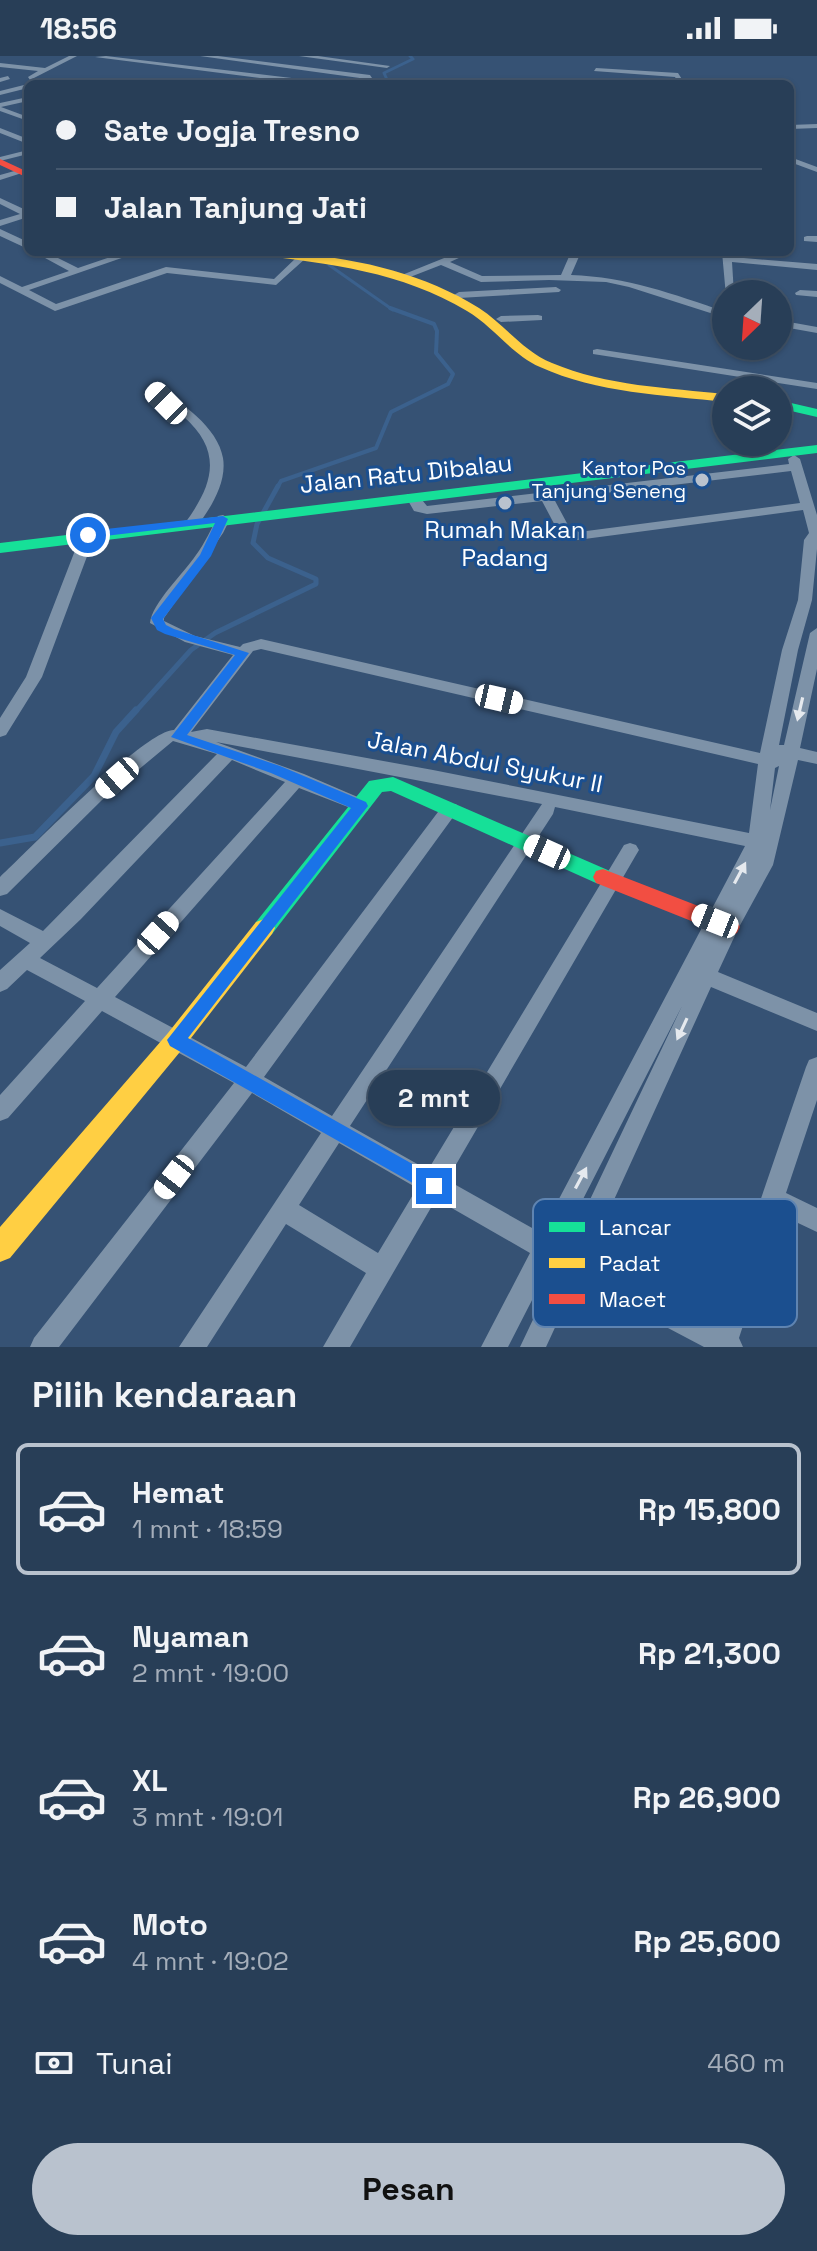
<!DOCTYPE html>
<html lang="id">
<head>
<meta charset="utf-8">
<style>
  body { margin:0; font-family:"Space Grotesk",sans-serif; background:#344961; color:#f1f3f6; height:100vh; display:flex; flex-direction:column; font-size:30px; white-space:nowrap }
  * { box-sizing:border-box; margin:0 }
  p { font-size:26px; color:#a5aeba }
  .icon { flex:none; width:44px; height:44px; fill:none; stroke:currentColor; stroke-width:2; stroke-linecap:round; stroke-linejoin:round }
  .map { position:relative; height:1291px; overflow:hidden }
  .side { display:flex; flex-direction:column; background:#283e57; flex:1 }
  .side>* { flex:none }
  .guide { position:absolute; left:24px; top:24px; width:770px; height:176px; border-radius:12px; box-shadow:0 2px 6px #0004,0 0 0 2px #44576d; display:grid; align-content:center; height:176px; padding:0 32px; background:#283e57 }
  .needle { width:52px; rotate:205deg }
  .controls { position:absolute; left:712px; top:224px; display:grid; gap:16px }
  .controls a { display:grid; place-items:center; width:80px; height:80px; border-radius:50%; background:#283e57; box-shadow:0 2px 6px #0004,0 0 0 2px #44576d; font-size:40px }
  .end { position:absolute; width:36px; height:36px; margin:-18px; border:10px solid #1a73e8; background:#fff; box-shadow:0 0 0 4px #fff }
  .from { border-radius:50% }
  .bubble { position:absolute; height:56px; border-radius:28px; background:#283e57; box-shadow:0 2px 6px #0004,0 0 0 2px #44576d; font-size:26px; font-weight:600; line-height:56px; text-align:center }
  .car { position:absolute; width:24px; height:48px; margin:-24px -12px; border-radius:10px; box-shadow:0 0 6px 2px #0007; background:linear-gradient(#fff 24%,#345 0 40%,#fff 0 76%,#345 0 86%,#fff 0) }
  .guide b { display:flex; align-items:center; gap:28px; height:76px; font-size:30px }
  .guide b+b { border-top:2px solid #44576d }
  .guide i { width:20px; height:20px; background:#f1f3f6 }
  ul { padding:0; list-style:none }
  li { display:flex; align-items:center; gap:24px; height:132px; margin:0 16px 12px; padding:0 16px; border:4px solid transparent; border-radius:12px }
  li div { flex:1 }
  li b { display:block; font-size:30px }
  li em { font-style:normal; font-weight:600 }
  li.current { border-color:#b9c2ce }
  li>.icon { width:72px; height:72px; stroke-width:1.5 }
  h2 { padding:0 32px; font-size:36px; line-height:96px }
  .pay { display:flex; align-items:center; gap:20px; height:88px; padding:0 32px; font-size:30px }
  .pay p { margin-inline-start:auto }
  .primary-button { display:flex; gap:16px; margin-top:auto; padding:16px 32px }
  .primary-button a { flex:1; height:92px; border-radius:48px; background:#b9c2ce; color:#111; font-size:32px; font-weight:600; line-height:92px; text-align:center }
  .status { display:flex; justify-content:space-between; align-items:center; height:56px; padding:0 40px; background:#283e57; direction:ltr }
  .status svg { height:22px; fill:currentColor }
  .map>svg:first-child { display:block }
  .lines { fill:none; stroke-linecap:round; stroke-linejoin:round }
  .stream-far3 { stroke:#3b618d; stroke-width:3 }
  .stream-far2 { stroke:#3b618d; stroke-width:4 }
  .stream-far1 { stroke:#3b618d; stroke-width:5 }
  .stream { stroke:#3b618d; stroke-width:7 }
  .street { fill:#7d92a8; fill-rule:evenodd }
  .fast { fill:#16e098; fill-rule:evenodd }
  .slow { fill:#ffcf43; fill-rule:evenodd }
  .jam { fill:#f24e42; fill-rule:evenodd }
  .oneway { fill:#e5e9ee }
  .route { fill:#1a73e8 }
  .poi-dot { fill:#b9c2ce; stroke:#1b4f8f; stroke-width:3 }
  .labels { text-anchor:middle; stroke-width:6; stroke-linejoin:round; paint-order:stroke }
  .far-poi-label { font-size:20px; fill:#fff; stroke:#1b4f8f; text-anchor:end }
  .street-label { font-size:24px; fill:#fff; stroke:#1b4f8f }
  .poi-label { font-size:24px; fill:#fff; stroke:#1b4f8f }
  .key { fill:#1b4f8f; stroke:#5f84b1; stroke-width:2 }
  .key-label { font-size:22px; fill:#fff }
</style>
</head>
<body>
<div class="status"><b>18:56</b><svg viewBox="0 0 49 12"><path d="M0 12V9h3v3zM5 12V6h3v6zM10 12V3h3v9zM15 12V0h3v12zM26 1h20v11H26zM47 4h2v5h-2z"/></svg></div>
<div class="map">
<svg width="817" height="1291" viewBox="0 0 817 1291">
  <rect width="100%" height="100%" fill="#365274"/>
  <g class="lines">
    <path class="stream-far3" d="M389 28 384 17 413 3 410 0
      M329 209 393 254"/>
    <path class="stream-far2" d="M277 432 281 425 376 392 391 356 448 328 453 318 436 297 437 275 434 268 390 252"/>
    <path class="stream-far1" d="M135 656 191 594 215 577 316 528V523L268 502 253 487 257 468 278 430"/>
    <path class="stream" d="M0 787 35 781 94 720 116 676 136 654"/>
    <path class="street" d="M69 0H77L30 24 28 21 38 15 0 11V7L45 12Z
      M106 0 325 26 328 28H308L95 1Z
      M200 0H218L370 19 376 28H370L367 23Z
      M299 0H318L390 10 387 12Z
      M596 12 678 17 685 28H679L675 21 594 15Z
      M8 20 10 23 0 26V22Z
      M498 25 514 28H495Z
      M28 28V32L0 39V35Z
      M28 41V45L1 51 28 61V65L0 55V47Z
      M817 68V72L790 73V69Z
      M0 72 28 83V88L0 77Z
      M28 94V98L0 105V101Z
      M790 101 817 111V116L790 106Z
      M18 114 25 116 0 124V119Z
      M0 142 28 155V161L0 170V164L20 158 0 148Z
      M0 173 28 186V193L0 180Z
      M807 180H817V186L804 185V181Z
      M34 196H46L78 212 125 196H139L29 234 56 248 166 211 274 223 298 200 306 202 276 229 167 217 55 255 0 227V220L22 231 69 215Z
      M459 196H472L450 206 482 220 561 219 571 196H581L571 219C627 221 673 238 726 256V262L629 231 606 226 549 224 481 226 441 209 405 223 397 221Z
      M722 196H732V201L817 208V214L732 206 734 238H726V240Z
      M556 231 561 234 559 236 459 242 454 239 459 236Z
      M800 234 817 235V241L796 239 795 237Z
      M538 259 542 260V264L501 266 496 263 501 260Z
      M778 264 817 271V277L778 270Z
      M597 293 817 327V333L593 298V294Z
      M155 333C181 344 218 372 223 402 227 426 211 452 197 470L192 471 185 467C214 428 223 395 183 360 173 352 161 347 151 338V334Z
      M794 399 800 403 817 459V493L812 544 798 594 779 689H784L810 577 817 572V613L800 692 817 696V708L798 704 773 809 738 873 718 916 817 957V975L711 931 587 1203 717 1271 806 1011 809 1004 817 1001V1044L786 1137 817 1152V1176L779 1158 739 1282 743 1291H704L577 1224 546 1291H520L557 1213 550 1209 508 1291H481L530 1197 436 1143 350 1291H323L366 1217 286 1168 207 1291H179L321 1077 252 1037 59 1291H30L34 1282 234 1027 102 955 8 1062 0 1065V1039L85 945 27 914 7 933 0 936V914L30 887 0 870V853L43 875 217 698 173 685 102 744 7 838 0 840V821C27 796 146 673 174 674L233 599 185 586 150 567C152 547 184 517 196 499 205 487 211 473 218 460L223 459 230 463 223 477 164 562V565L195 580 240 591 243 588 261 583 760 697 782 594 798 544 804 484 809 477 803 454 577 484 559 477 542 445 427 458 414 455 406 441 407 438H417L427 450 538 437 535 431 541 427 546 428 550 436 789 408 788 403ZM791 415 800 447 579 476 569 471 554 443ZM261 593 758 708 749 777 433 714 207 673 191 676 253 595ZM216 686 542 748 332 1060 264 1021 459 753 456 748H444L246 1011 115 941 299 732 361 756 367 755 370 750 367 745 304 718ZM232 704 285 726 97 932 40 902 81 863ZM779 710 770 754 775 712ZM555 751 745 790 541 1177 447 1124 636 799 639 794 636 789 630 787 624 789 428 1114 350 1070 553 758ZM682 950 567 1192 560 1188ZM339 1087 417 1132 378 1197 299 1149Z
      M88 475 95 479 42 621 6 679 0 681V662L26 621 81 479Z"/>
    <path class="fast" d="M778 344 817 353V361L778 352Z
      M817 389V397L0 497V487Z
      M393 721 610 815 613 821 610 827 603 829 596 827 391 735 382 736 272 878 264 881 256 878 253 872 256 866 369 725Z"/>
    <path class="slow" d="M250 196C327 196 412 210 479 252 505 269 523 295 552 307 607 330 668 332 726 338V346C664 339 597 337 540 311 511 298 494 271 467 255 402 216 329 207 255 199Z
      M264 863 272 866 275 872 272 878 184 991 10 1202 0 1206V1171L168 977 256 866Z"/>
    <path class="jam" d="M0 103 28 116V122L0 109Z
      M603 813 737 865 740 871 737 877 729 880 596 827 593 821 596 815Z"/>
  </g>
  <defs><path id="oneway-solid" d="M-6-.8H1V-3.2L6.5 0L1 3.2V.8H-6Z" transform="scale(2)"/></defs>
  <g class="oneway">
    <use href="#oneway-solid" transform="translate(800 653) rotate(103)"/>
    <use href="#oneway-solid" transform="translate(740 817) rotate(-62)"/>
    <use href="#oneway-solid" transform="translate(682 973) rotate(115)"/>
    <use href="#oneway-solid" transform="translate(581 1122) rotate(-62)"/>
  </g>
  <path class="route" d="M223 460 228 463 211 500 163 563 166 569 174 573 249 597 187 679 280 710 366 746 368 750 188 982 441 1124 444 1130 441 1137 434 1139 170 990 167 984 351 752 271 717 171 681 235 599 165 578 157 574 151 562 200 499 215 467 88 482 83 479 88 475Z"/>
  <g class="poi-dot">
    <circle cx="702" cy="424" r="8"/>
    <circle cx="505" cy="447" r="8"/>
  </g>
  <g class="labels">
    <g class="far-poi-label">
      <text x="686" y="419">Kantor Pos<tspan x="686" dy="23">Tanjung Seneng</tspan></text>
    </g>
    <g class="street-label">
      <text transform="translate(406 418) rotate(-6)" y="8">Jalan Ratu Dibalau</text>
      <text transform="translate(485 706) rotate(11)" y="8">Jalan Abdul Syukur II</text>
    </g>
    <g class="poi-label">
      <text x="505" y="482">Rumah Makan<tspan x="505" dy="28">Padang</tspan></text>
    </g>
  </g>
  <rect x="533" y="1143" width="264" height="128" rx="12" class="key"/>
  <rect x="549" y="1166" width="36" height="10" fill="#16e098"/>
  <rect x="549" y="1202" width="36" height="10" fill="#ffcf43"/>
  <rect x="549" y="1238" width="36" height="10" fill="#f24e42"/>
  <g class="key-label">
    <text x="599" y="1179">Lancar</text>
    <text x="599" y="1215">Padat</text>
    <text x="599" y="1251">Macet</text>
  </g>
</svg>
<div class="controls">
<a><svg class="needle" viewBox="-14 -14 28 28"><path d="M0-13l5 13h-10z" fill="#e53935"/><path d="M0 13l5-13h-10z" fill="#a5aeba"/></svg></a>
<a><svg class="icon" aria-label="layers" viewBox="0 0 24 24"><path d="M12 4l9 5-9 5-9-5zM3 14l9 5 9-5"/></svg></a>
</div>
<i class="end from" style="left:88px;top:479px"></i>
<i class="end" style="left:434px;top:1130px"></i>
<div class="bubble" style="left:368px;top:1014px;width:132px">2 mnt</div>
<i class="car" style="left:166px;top:347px;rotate:315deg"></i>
<i class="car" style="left:499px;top:643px;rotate:103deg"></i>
<i class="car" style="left:117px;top:722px;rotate:229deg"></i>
<i class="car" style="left:547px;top:796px;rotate:294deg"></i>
<i class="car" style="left:715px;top:865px;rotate:292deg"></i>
<i class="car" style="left:158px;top:877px;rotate:42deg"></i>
<i class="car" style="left:174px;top:1121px;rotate:218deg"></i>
<div class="guide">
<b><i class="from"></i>Sate Jogja Tresno</b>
<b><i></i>Jalan Tanjung Jati</b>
</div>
</div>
<section class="side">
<h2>Pilih kendaraan</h2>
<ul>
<li class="current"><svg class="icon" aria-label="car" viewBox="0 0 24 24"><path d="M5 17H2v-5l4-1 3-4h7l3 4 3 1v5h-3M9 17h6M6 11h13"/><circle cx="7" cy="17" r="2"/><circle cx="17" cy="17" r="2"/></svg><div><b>Hemat</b><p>1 mnt · 18:59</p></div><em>Rp 15,800</em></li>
<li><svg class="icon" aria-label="car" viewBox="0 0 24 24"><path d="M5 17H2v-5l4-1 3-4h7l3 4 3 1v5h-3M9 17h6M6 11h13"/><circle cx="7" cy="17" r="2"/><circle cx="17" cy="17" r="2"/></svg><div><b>Nyaman</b><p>2 mnt · 19:00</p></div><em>Rp 21,300</em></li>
<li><svg class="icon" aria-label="car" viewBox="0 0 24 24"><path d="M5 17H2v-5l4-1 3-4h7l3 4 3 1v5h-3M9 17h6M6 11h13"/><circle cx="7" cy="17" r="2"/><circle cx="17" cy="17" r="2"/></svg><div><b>XL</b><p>3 mnt · 19:01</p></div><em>Rp 26,900</em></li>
<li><svg class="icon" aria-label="car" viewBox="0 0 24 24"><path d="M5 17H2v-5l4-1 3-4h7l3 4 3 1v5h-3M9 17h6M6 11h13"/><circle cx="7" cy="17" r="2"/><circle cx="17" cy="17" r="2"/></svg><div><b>Moto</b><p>4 mnt · 19:02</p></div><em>Rp 25,600</em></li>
</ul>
<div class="pay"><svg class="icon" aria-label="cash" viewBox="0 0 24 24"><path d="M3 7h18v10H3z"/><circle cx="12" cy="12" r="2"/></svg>Tunai<p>460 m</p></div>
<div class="primary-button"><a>Pesan</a></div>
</section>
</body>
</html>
